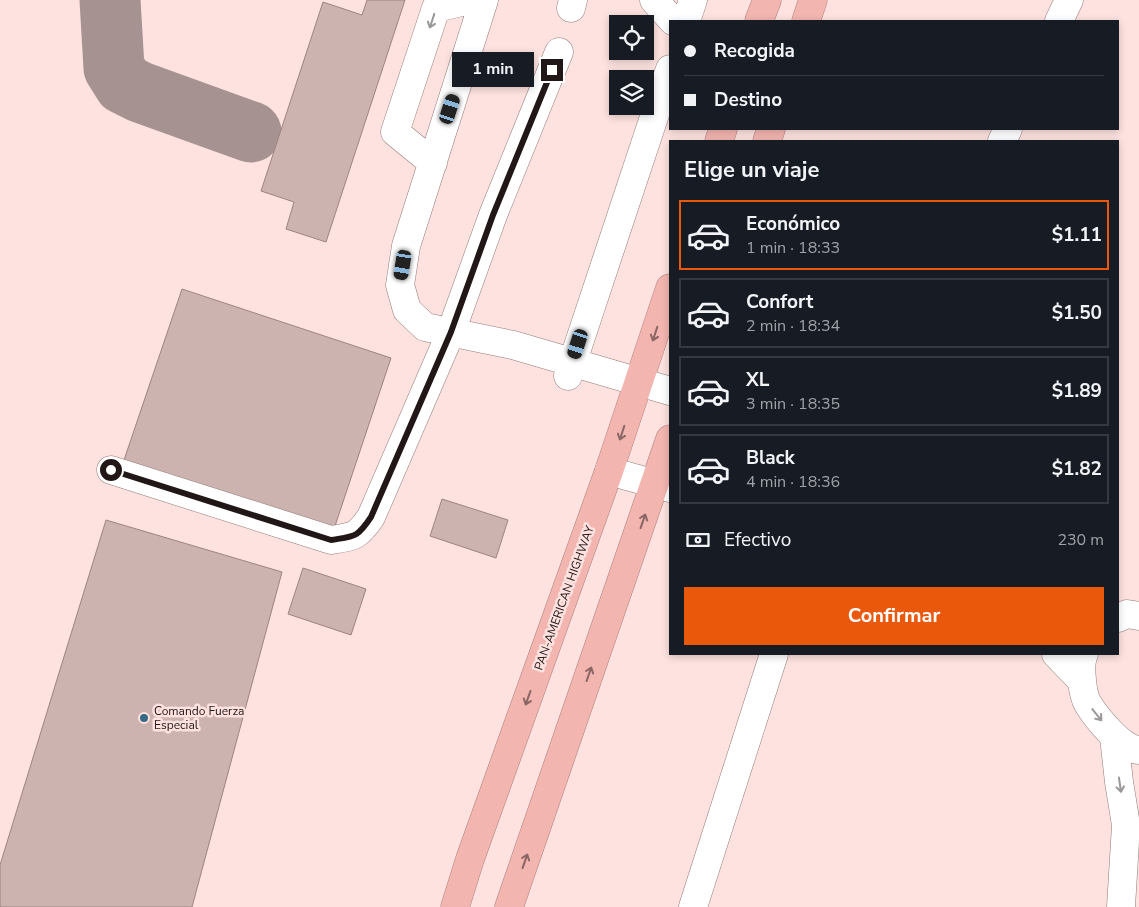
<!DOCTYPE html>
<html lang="es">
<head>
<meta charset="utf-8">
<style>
  body { margin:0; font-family:"Nunito Sans",sans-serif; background:#20242c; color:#f1f3f6; height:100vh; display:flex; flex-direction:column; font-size:19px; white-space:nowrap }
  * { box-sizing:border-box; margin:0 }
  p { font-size:16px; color:#9ea1a6 }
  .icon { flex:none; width:28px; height:28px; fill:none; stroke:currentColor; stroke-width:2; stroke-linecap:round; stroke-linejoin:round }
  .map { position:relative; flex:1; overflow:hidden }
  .sheet { position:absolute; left:669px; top:140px; width:450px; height:515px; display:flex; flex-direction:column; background:#171b24; border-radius:0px; box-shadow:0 2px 8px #0003 }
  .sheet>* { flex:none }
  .hud { position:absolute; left:669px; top:20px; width:450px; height:110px; border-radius:0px; box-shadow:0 2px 8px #0003; display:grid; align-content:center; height:110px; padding:0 15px; background:#171b24 }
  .tools { position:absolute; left:609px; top:15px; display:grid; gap:10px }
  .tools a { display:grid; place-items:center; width:45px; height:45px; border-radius:0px; background:#171b24; box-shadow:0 2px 8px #0003; font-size:25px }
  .end { position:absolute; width:22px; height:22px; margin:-11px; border:6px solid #211717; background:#fff; box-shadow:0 0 0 2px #fff }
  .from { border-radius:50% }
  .bubble { position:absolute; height:35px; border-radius:0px; background:#171b24; box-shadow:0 2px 8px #0003; font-size:16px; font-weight:700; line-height:35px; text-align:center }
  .car { position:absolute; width:15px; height:30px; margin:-15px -8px; border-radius:6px; box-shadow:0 0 4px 1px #0007; background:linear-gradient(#222 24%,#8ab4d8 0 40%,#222 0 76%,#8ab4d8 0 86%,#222 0) }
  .hud b { display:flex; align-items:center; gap:18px; height:48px; font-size:19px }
  .hud b+b { border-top:1px solid #363941 }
  .hud i { width:12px; height:12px; background:#f1f3f6 }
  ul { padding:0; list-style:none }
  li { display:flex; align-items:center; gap:15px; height:70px; margin:0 10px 8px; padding:0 5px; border:2px solid #363941; border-radius:0px }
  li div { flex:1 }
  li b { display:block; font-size:19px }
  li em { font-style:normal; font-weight:700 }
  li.selected { border-color:#ea580c }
  li>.icon { width:45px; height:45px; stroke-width:1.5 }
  h2 { padding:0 15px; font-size:22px; line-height:60px }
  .pay { display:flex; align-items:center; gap:12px; height:55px; padding:0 15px; font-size:19px }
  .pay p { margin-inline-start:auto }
  .cta { display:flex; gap:10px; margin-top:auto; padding:10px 15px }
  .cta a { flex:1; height:58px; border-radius:0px; background:#ea580c; color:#fff; font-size:20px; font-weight:700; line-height:58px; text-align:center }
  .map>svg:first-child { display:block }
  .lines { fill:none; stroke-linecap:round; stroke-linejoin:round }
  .taxiway { stroke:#a69290; stroke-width:61 }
  .building { fill:#ccb3b0; stroke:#9c8482 }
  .minor-casing { stroke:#937b79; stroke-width:29 }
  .highway-casing { stroke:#aa7e7a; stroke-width:29 }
  .minor { stroke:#fff; stroke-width:28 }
  .highway { stroke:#f3b5b0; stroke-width:28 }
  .oneway { stroke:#9b9797 }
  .oneway2 { stroke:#8a6664 }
  .route { stroke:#211717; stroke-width:6 }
  .poi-dot { fill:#356a86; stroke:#fde2df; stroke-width:2 }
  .labels { text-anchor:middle; stroke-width:5; stroke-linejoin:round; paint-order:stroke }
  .street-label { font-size:12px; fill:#211717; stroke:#fde2df }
  .poi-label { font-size:12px; fill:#211717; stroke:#fde2df; text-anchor:start }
</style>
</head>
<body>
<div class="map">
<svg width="1139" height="907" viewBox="0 0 1139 907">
  <rect width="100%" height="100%" fill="#fde2df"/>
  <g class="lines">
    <path class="taxiway" d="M110 0 114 68 124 84 140 92 251 132"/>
  </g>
  <path class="building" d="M367 0H405L326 242 286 229 294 202 261 191 323 2 362 15Z
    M182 289 391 358 334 529 124 460Z
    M442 499 508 520 496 558 430 536Z
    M106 520 282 572 192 907H0V865Z
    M303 568 366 589 351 635 288 614Z"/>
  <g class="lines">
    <g class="minor-casing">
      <path id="minor" d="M484 0 406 246 400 285 407 310 425 327 513 345 670 391
        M654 0 673 21
        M571 8 573 0
        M686 21 693 0
        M1059 21 1069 0
        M1002 141 1008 129
        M433 163 395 132 436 8 470 0
        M568 376 670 69
        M111 470 331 540C355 536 357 537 371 517L451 332 493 215 559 52
        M609 471 670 488
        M1118 618 1127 614 1139 616
        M1056 654 1082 681
        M1084 654C1079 664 1082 694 1088 704 1096 717 1122 750 1139 750
        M1114 737 1119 782 1126 825 1121 907
        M693 907 774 654"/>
    </g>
    <g class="highway-casing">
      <path id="highway" d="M759 21 767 0
        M806 21 813 0
        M719 141 723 129
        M767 141 771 129
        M455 907 470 859 609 471 670 288
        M509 907 670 439"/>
    </g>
    <use href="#minor" class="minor"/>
    <use href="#highway" class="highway"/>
  </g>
  <defs><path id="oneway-shaft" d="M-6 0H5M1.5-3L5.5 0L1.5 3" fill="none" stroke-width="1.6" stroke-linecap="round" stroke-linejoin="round" transform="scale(1.25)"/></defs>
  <g class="oneway">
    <use href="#oneway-shaft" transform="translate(432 21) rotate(108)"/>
    <use href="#oneway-shaft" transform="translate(1097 715) rotate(51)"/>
    <use href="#oneway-shaft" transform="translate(1120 785) rotate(82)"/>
  </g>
  <g class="oneway2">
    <use href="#oneway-shaft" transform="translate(655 334) rotate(108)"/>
    <use href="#oneway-shaft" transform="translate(622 433) rotate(108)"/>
    <use href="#oneway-shaft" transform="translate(643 521) rotate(-71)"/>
    <use href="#oneway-shaft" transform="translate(589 674) rotate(-71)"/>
    <use href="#oneway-shaft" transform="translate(528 698) rotate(110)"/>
    <use href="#oneway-shaft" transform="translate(525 861) rotate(-71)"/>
  </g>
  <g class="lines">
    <path class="route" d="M111 470 331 540C355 536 357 538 371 517L451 332 493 215 552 70"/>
  </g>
  <circle class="poi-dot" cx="144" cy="718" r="5"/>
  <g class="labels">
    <g class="street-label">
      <text transform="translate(564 598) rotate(-70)" y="4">PAN-AMERICAN HIGHWAY</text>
    </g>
    <g class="poi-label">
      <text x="154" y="715">Comando Fuerza<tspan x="154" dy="14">Especial</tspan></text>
    </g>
  </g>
</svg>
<div class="tools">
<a><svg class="icon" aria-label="locate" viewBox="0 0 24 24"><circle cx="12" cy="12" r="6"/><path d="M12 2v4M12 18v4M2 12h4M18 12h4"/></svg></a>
<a><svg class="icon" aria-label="layers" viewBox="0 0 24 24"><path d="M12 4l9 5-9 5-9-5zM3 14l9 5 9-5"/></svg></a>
</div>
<i class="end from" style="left:111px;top:470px"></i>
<i class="end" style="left:552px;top:70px"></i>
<div class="bubble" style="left:452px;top:52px;width:82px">1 min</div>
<i class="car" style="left:450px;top:109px;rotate:18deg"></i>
<i class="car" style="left:403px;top:265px;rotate:189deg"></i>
<i class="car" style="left:578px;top:344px;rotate:198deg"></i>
<div class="hud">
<b><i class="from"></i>Recogida</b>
<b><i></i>Destino</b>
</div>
<section class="sheet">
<h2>Elige un viaje</h2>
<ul>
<li class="selected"><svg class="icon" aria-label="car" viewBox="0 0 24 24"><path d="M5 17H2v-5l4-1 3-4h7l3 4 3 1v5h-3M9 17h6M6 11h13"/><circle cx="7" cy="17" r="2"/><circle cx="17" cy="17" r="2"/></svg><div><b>Económico</b><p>1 min · 18:33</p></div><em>$1.11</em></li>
<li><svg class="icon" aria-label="car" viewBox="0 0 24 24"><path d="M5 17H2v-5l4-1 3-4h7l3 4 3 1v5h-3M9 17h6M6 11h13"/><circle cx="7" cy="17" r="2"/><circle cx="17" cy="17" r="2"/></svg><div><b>Confort</b><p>2 min · 18:34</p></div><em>$1.50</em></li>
<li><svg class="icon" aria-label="car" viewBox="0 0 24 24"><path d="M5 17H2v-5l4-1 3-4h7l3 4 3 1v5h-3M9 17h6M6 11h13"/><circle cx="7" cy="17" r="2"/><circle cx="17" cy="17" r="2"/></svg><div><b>XL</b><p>3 min · 18:35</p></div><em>$1.89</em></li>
<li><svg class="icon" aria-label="car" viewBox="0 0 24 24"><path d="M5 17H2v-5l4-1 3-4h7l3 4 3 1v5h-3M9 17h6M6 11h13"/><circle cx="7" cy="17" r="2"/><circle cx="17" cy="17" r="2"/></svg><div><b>Black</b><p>4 min · 18:36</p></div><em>$1.82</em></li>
</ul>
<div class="pay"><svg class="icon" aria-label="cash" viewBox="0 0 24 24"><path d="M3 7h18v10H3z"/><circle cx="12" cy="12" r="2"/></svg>Efectivo<p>230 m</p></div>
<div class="cta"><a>Confirmar</a></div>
</section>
</div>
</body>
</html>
